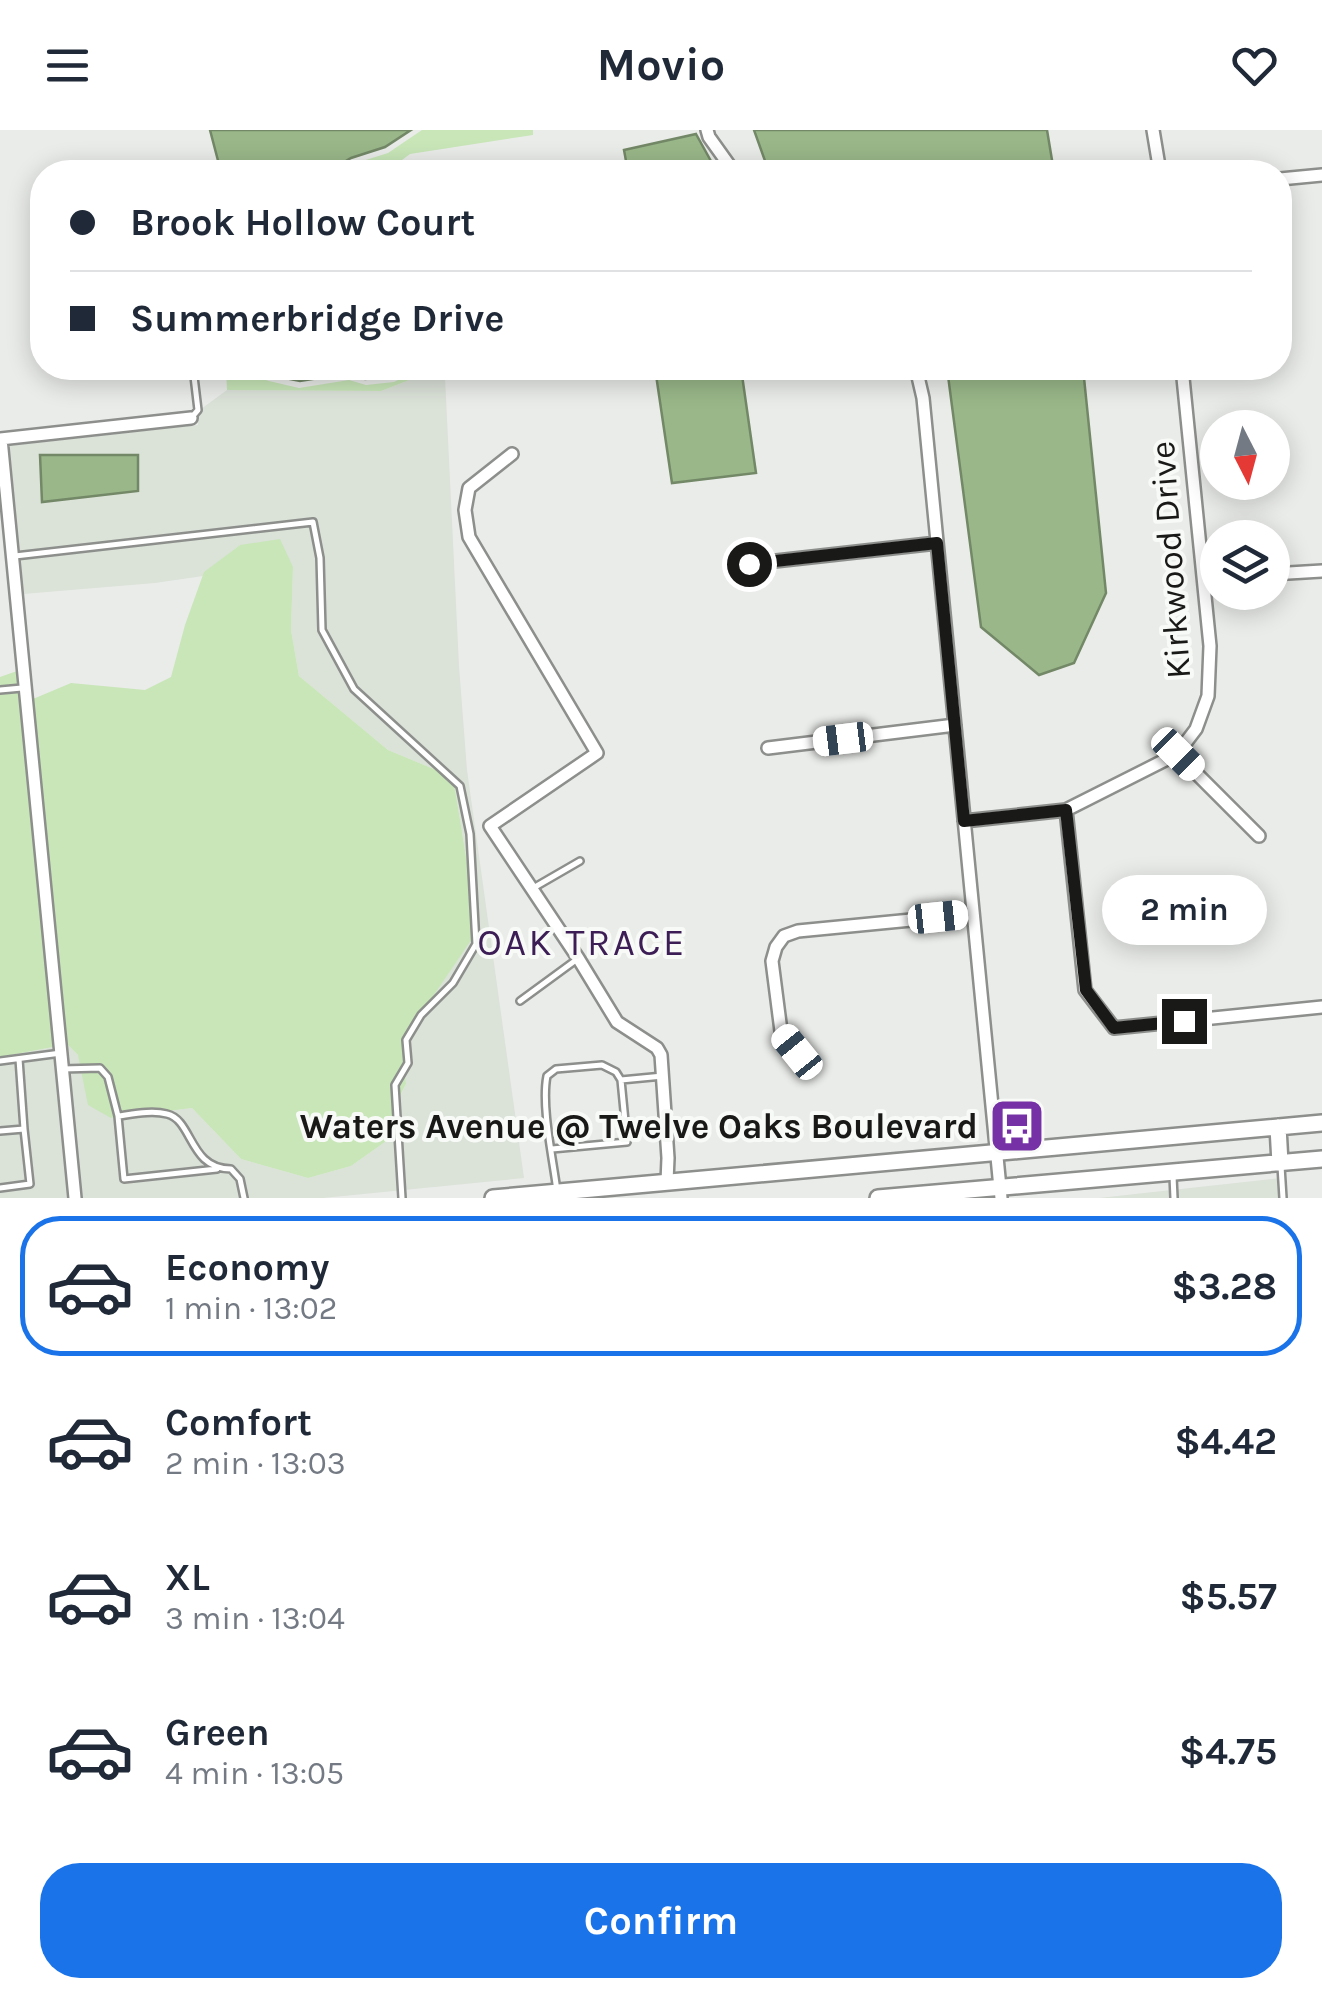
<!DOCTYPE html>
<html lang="en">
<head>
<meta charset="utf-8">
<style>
  body { margin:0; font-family:Karla,sans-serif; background:#f2f2f3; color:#1f2937; height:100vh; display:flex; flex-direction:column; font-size:38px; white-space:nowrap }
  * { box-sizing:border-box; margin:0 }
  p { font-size:32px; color:#747a83 }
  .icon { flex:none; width:55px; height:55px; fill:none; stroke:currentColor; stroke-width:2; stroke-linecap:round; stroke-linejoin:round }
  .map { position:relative; height:1068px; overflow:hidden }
  .panel { display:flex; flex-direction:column; background:#fff; flex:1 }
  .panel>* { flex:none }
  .banner { position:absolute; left:30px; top:30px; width:1262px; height:220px; border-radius:40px; box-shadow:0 5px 25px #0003; display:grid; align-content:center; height:220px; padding:0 40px; background:#fff }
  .needle { width:65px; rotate:174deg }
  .tools { position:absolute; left:1200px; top:280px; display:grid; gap:20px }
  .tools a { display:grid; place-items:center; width:90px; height:90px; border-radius:50%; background:#fff; box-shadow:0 5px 25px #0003; font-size:50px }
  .end { position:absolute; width:45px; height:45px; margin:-22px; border:12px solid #191918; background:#fff; box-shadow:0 0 0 5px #fff }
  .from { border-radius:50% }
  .bubble { position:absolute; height:70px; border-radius:35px; background:#fff; box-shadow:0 5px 25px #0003; font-size:32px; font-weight:700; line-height:70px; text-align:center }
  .car { position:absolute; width:30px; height:60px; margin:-30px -15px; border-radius:12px; box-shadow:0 0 8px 2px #0007; background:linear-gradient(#fff 24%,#345 0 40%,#fff 0 76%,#345 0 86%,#fff 0) }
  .banner b { display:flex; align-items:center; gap:35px; height:95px; font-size:38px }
  .banner b+b { border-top:2px solid #e0e1e3 }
  .banner i { width:25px; height:25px; background:#1f2937 }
  ul { padding:18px 0 0; list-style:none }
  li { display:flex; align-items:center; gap:30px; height:140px; margin:0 20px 15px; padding:0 20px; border:5px solid transparent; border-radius:40px }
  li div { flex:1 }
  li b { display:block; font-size:38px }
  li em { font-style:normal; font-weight:700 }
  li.on { border-color:#1a73e8 }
  li>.icon { width:90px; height:90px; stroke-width:1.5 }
  .cta { display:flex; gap:20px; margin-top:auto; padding:20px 40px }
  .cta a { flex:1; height:115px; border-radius:40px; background:#1a73e8; color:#fff; font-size:40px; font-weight:700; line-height:115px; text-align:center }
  header { display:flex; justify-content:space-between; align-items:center; height:130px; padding:0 40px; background:#fff; font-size:45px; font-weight:700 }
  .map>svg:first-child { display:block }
  .built { fill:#dbe2d8 }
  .green { fill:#c8e6b8 }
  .water { fill:#99b789; stroke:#738867; stroke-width:2.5 }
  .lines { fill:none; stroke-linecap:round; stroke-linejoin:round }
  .lane-casing { stroke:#8d8f8c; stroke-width:10 }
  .street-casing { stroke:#8d8f8c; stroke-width:16 }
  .secondary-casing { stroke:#8d8f8c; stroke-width:20 }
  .lane { stroke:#fff; stroke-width:5 }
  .street { stroke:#fff; stroke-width:11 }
  .secondary { stroke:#fff; stroke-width:15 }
  .route { stroke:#191918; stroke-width:12 }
  .labels { text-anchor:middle; stroke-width:8; stroke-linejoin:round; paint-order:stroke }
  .street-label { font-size:35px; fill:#191918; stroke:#f7faf6 }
  .poi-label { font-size:35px; font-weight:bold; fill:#191918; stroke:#f7faf6; text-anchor:end }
  .neighbourhood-label { font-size:38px; letter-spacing:2.5px; fill:#3d1d55; stroke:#f7faf6 }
</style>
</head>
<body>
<header><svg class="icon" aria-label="menu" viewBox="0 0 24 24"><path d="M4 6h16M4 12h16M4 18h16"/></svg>Movio<svg class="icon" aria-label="heart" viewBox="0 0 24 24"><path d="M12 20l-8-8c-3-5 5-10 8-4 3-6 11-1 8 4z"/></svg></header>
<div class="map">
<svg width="1322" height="1068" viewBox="0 0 1322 1068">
  <rect width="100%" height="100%" fill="#eaece9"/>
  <path class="built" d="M445 247 459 536 467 640 524 1048 323 1068H82L67 914 78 925 111 988 192 978 241 1029 308 1048 351 1036 392 1007 393 980 406 954 402 912 478 799 453 647 388 620 299 546 291 500 293 437 240 415 205 442 203 446 155 453 23 464 8 316 198 295 197 282 227 260 381 261 412 249Z
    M53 917 68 1068H0V927Z
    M1281 1048 1283 1068H1099Z"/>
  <path class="green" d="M422 0H533V5L410 24 386 42H340L353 34 388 23Z
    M226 238H243L254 246 269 251 299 258 349 250 366 255 394 252 422 238 441 240 534 238 412 249 381 261 227 260Z
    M280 409 293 437 291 500 299 546 388 620 453 647 478 800 402 912 406 954 393 979 392 1007 351 1036 308 1048 241 1029 192 978 111 988 88 975 78 925 67 914 33 569 71 553 145 560 171 547 185 495 204 442 240 415Z
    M17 541 53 917 0 927V547Z"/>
  <path class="water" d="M210 0H411L385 17 351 28 328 42H221Z
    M754 0H1047L1054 42H769Z
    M696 4 717 42H628L624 20Z
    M253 238H408L394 246 365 249 350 243 300 251 270 245Z
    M655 238H741L756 343 672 353Z
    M947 238H1083L1106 463 1074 533 1039 545 981 497Z
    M40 325H138V361L42 372Z"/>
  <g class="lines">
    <g class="lane-casing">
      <path id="lane" d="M192 287 198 280 193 238
        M15 426 313 392 320 428 322 500 354 559 460 656 470 704 476 814 453 853 421 885 406 910 408 933 395 955 402 1068
        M0 560 22 558
        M535 757 580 731
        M520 871 576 830
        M0 931 61 923
        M62 939 100 938 108 947 118 986C133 984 152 980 167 984 193 990 189 1039 231 1039L240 1049 244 1068
        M621 950 663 946
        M118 986 124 1049 217 1039
        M0 1001 24 999 19 929
        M552 1019 627 1012 621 950 616 942 602 935 556 939 547 946C541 976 553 1029 557 1061
        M1281 1036 1283 1068
        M1173 1046 1174 1068
        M0 1058 30 1054 24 999"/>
    </g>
    <g class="street-casing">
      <path id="street" d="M707 0 709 7 734 42
        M1153 0 1160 42
        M1280 49 1322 45
        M916 238 923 268 1001 1068
        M0 309 191 288
        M1 309 75 1068
        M512 324 469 358 465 380 469 407 597 623 490 696 578 828 617 892 657 918 661 925 668 1028 667 1052
        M749 434 937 413
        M1272 444 1322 441
        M768 618 955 595
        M1177 624 1259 706
        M1066 680 1085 860 1114 898 1322 877
        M964 691 1066 680 1177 624 1196 599 1208 566 1210 516 1182 238
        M797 922 781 901 772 831 776 817 784 806 798 801 973 784"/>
    </g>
    <g class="secondary-casing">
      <path id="secondary" d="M1278 997 1280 1033
        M493 1068 1322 993
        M878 1068 1322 1029"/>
    </g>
    <use href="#lane" class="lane"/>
    <use href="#street" class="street"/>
    <use href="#secondary" class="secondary"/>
  </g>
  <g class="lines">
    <path class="route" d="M749 434 937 413 964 691 1066 680 1086 860 1114 898 1184 891"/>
  </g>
  <defs>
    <g id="bus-square" transform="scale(2.875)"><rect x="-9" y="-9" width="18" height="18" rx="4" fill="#7531a5" stroke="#f7faf6"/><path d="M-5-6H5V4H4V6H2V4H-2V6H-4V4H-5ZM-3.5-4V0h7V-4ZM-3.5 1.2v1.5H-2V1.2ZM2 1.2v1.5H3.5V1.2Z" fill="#fff"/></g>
  </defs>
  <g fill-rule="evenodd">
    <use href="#bus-square" x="1017" y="996"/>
  </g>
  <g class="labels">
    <g class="street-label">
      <text transform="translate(1170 430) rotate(-94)" y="12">Kirkwood Drive</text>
    </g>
    <g class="poi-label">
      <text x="978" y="1008">Waters Avenue @ Twelve Oaks Boulevard</text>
    </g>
    <g class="neighbourhood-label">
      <text x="582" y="825">OAK TRACE</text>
    </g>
  </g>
</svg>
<div class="tools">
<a><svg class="needle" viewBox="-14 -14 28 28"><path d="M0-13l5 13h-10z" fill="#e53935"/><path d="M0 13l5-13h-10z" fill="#747a83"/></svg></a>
<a><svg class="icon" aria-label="layers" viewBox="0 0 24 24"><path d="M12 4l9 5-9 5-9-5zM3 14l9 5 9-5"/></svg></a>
</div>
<i class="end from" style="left:749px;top:434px"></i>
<i class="end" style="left:1184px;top:891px"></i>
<div class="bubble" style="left:1102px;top:745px;width:165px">2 min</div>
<i class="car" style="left:843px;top:609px;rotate:263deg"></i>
<i class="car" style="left:1178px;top:624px;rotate:135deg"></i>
<i class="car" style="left:938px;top:787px;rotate:84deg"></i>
<i class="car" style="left:797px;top:922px;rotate:321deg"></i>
<div class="banner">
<b><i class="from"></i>Brook Hollow Court</b>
<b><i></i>Summerbridge Drive</b>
</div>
</div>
<section class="panel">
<ul>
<li class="on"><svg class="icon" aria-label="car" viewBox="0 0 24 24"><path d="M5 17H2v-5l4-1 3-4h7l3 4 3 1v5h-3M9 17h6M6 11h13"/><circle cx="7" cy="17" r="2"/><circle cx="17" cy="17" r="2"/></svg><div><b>Economy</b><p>1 min · 13:02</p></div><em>$3.28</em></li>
<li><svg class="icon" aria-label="car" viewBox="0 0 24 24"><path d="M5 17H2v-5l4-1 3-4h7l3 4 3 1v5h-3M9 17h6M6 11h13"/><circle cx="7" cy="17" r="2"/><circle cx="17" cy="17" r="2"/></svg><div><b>Comfort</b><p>2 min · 13:03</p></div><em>$4.42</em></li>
<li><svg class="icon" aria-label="car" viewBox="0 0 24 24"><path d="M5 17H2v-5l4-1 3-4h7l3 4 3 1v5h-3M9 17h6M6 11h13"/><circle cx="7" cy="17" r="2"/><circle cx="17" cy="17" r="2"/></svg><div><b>XL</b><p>3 min · 13:04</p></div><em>$5.57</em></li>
<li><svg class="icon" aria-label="car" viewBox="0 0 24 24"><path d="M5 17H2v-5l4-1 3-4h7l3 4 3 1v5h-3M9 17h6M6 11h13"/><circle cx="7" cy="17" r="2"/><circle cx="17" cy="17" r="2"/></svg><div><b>Green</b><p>4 min · 13:05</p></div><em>$4.75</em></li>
</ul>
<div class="cta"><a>Confirm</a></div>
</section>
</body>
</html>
